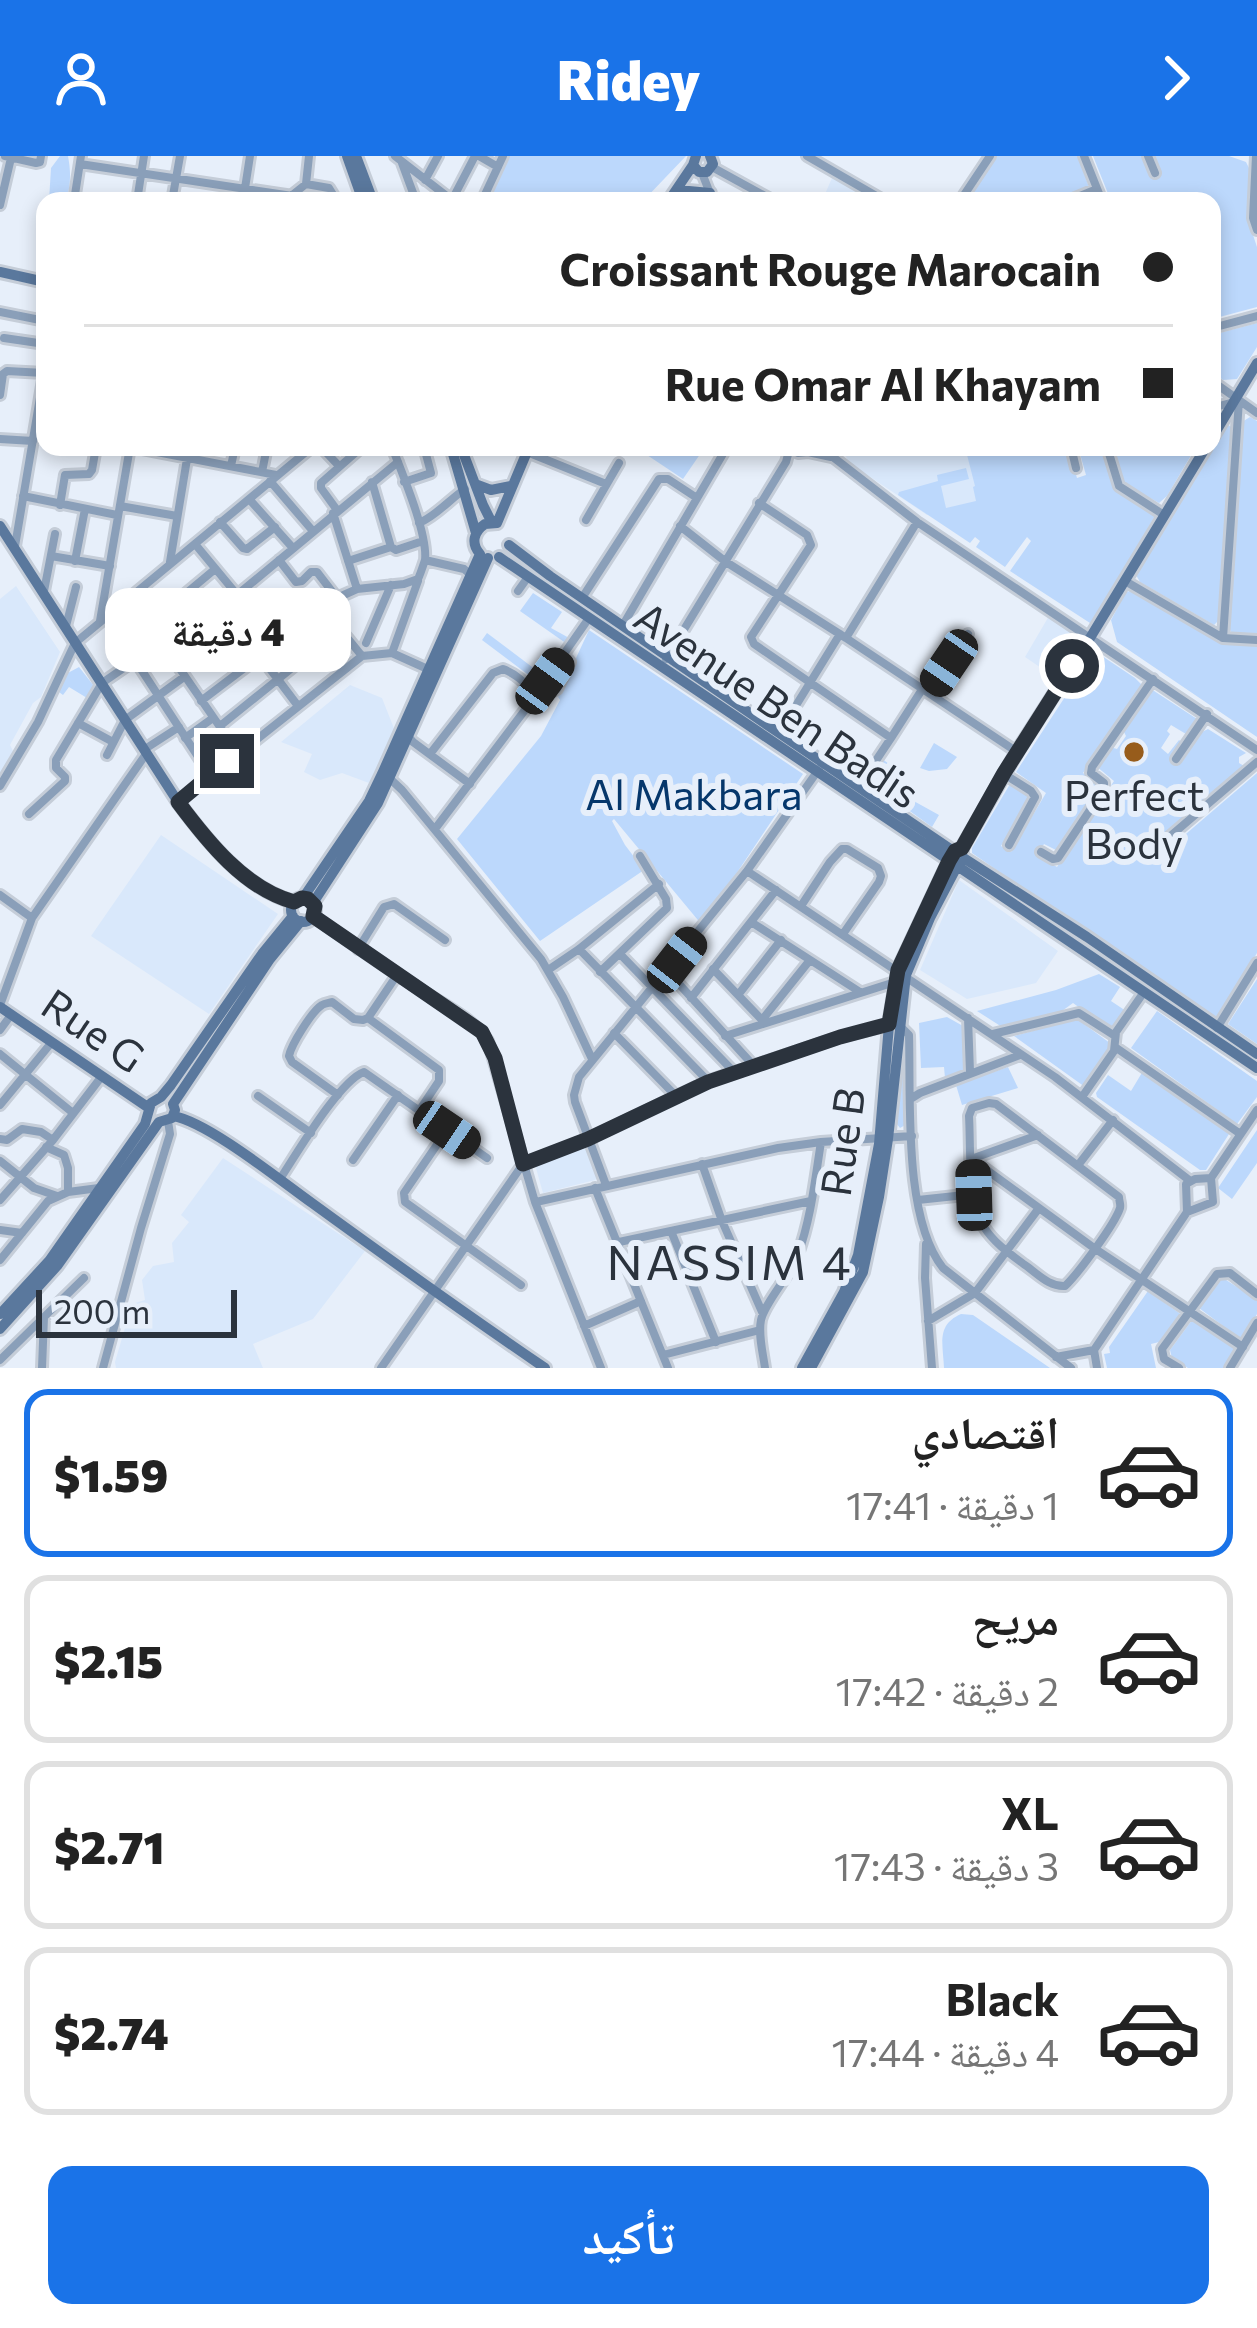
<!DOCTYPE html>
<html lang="ar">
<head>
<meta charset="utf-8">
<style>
  body { margin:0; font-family:Commissioner,"Noto Naskh Arabic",sans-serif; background:#f2f2f2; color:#222; direction:rtl; height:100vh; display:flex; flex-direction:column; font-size:45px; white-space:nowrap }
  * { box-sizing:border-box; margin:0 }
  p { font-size:39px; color:#767676 }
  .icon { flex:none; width:66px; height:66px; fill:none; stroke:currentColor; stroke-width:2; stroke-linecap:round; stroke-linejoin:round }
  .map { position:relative; height:1212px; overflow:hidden; direction:ltr }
  .panel { display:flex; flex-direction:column; background:#fff; flex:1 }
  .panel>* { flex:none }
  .top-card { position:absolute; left:36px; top:36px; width:1185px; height:264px; border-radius:24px; box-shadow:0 6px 18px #0003; direction:rtl; display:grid; align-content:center; height:264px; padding:0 48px; background:#fff }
  .scale { position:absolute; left:36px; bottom:30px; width:201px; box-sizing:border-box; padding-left:12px; border:6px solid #2b333d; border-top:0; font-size:33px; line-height:42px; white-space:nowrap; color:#2b333d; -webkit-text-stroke:9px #e7effa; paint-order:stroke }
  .end { position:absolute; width:54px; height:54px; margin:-27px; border:15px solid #2b333d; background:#fff; box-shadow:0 0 0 6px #fff }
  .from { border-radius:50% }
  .bubble { position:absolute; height:84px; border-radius:24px; background:#fff; box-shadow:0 6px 18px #0003; font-size:39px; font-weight:800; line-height:84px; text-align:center; direction:rtl }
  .car { position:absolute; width:36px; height:72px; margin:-36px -18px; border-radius:15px; box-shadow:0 0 9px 3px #0007; background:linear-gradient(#222 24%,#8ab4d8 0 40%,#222 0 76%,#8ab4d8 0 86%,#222 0) }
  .top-card b { display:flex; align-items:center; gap:42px; height:114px; font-size:45px }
  .top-card b+b { border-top:3px solid #e0e0e0 }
  .top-card i { width:30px; height:30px; background:#222 }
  ul { padding:21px 0 0; list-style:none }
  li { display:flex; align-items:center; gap:36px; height:168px; margin:0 24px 18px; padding:0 24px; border:6px solid #e0e0e0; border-radius:24px }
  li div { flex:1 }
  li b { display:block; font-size:45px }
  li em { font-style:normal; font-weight:800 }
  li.active { border-color:#1a73e8 }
  li>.icon { width:108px; height:108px; stroke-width:1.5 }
  .button { display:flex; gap:24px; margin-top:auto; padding:24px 48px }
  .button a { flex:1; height:138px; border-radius:24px; background:#1a73e8; color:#fff; font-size:48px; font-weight:800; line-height:138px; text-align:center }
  header { display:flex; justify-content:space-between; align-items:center; height:156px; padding:0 48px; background:#1a73e8; color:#fff; font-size:54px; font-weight:800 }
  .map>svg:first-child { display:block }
  .built { fill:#d9e8fb }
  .green { fill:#bcd8fc }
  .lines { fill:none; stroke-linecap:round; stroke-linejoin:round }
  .street-casing { stroke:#c5cdd8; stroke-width:14 }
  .secondary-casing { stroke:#c5cdd8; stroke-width:16 }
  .street { stroke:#8a9fb9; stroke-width:8 }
  .secondary { stroke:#5a789d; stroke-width:10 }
  .route { stroke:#2b333d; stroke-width:15 }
  .poi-dot { fill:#975c1b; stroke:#e7effa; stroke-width:4.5 }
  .labels { text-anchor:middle; stroke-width:12; stroke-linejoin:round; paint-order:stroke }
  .street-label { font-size:42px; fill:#2b333d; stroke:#e7effa }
  .park-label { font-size:42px; fill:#06376b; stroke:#e7effa }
  .poi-label { font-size:42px; fill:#2b333d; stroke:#e7effa }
  .quarter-label { font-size:48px; letter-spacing:3px; fill:#2b333d; stroke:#e7effa }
</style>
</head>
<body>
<header><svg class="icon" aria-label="forward" viewBox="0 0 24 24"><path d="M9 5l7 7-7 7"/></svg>Ridey<svg class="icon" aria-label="person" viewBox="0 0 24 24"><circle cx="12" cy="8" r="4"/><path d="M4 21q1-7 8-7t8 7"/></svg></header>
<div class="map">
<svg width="1257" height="1212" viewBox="0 0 1257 1212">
  <rect width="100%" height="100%" fill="#e7effa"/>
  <path class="built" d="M832 22 881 45H822Z
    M843 291H1040L1050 329 927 359 848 306Z
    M16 430 60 496 41 541 33 547 10 589 14 597 0 618V443Z
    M1049 460 1071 474 1076 482V491L1056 522 1025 501Z
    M350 529 382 542 395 575 369 627 342 617 320 624 304 616 312 598 281 586Z
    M161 679 278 758 209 858 91 780Z
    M959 724 1058 795 1036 827 967 843 920 814Z
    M587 983 600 1019 595 1024 543 1037 534 1005Z
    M223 1002 365 1095 313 1163 253 1188 263 1212H116L115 1206 132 1148 145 1144 142 1124 153 1110 174 1106 172 1087 189 1066 181 1059Z"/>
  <path class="green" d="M60 0H68C71 16 71 29 66 45H49L51 12Z
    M508 0H686L643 45H485Z
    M996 0H1078L1089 31 1056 45H967Z
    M1093 0H1144L1153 22 1158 15 1151 0H1229L1246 6 1249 12 1247 61 1257 91V151L1212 163V45H1111Z
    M1257 167V191L1237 223 1223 224 1212 215V179Z
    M1250 261 1257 265V480L1232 478 1229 472 1242 266Z
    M1228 269 1233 272 1221 462 1214 469 1140 426 1136 419Z
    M635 291H705L683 323Z
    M965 291H1068L1077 322 1086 319 1078 291H1103L1114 330 1154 355 1155 360 1093 465 1090 467 1010 415 1031 385 1027 381 1005 411 976 391 980 385 975 381 970 387 898 339 899 336 938 325 937 319 966 312 969 323 941 330 946 352 976 345 973 331 975 330Z
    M1111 291H1196L1167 340 1159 347 1122 326Z
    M1134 434 1220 485 1257 489V581L1117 486 1111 464 1126 436Z
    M533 437 562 456 551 472 571 483 567 488 520 455Z
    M589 474 803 618 702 769 614 663 612 665 625 689 644 714 540 785 457 683 541 580 560 544 558 541Z
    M487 477 544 520 539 527 482 484Z
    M1093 498H1099L1135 522 1144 531 1083 617 1102 631 1061 693 1056 694 1044 688 1037 699 1057 711 1114 625 1096 610 1110 591 1117 593 1126 580 1122 572 1151 533 1197 563 1186 578 1171 569 1167 575 1170 578 1161 592 1168 598 1179 584 1182 586 1173 600 1182 606 1202 576 1208 573 1246 597 1239 601V607L1244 610 1145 696 1152 707 1257 617V797L1217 863 1024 734 1015 733 1017 728 972 697V692L1010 628 1032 641 1014 677 1010 675 1001 690 1011 696 1046 637 1016 616Z
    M79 511 94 530 87 542 69 531 63 539 59 536 66 518Z
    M934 587 957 601 947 613 929 615 920 612Z
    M882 603 901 616 892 633 939 659 932 671 868 625Z
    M1099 818 1120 831 1111 845 1126 855 1112 875 1073 847 1062 855 1002 871 977 855 1056 834Z
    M1257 823V888L1228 868Z
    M1157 855 1257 925V941L1237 968 1131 892Z
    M947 861 963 870 966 911 963 916 945 922 944 911 921 912 919 867Z
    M1077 863 1114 890 1085 931 1014 880Z
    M905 877 907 968 900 972 896 967Z
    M1008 911 1018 932 962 949 956 929Z
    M1143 915 1229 978 1206 1014H1200L1097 941 1096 937 1108 919 1131 935Z
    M1257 974V1007L1232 1043 1218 1032Z
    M1223 1122 1257 1144V1158L1242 1184 1199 1152 1219 1123Z
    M1148 1135 1182 1159 1163 1185 1151 1188 1156 1212H1107L1104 1198 1110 1197 1109 1191Z
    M961 1158 973 1159 1050 1212H944C943 1188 936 1169 961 1158Z
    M1192 1164 1236 1194 1237 1197 1227 1212H1188L1172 1202 1170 1194Z"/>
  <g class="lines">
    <g class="street-casing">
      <path id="street" d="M5 0 36 7 40 6 41 0
        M395 0 453 45
        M479 0 498 11
        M807 0 885 45
        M1084 0 1102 45
        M1148 0 1155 17
        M1256 0 1253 62 1257 74
        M402 7 416 45
        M80 8 326 45
        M712 11 774 45
        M702 17 713 45
        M425 24 438 0
        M306 28 309 0
        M291 40 306 28 329 32 337 45
        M452 44 475 0
        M74 45 81 0
        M137 45 144 0
        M172 45 180 0
        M243 45 250 0
        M482 45 503 0
        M960 45 990 0
        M1068 45 1097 33
        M0 49 11 2
        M0 156 45 165
        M1212 172 1257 160
        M4 182 45 188
        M1212 225 1257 257
        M0 239 3 218 7 215 44 217
        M1212 252 1234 246
        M0 283 33 285
        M131 291 276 319
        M321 291 339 310
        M820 291 917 366 1257 594
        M1071 291 1076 312
        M1107 291 1119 330 1164 359
        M527 296 606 328
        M231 310 235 291
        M262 316 267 291
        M270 325 312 374
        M372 326 391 391
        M404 326 431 317 424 291
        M23 340 117 359
        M249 343 292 391
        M759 347 807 379 811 389 751 481 754 488 891 582 923 532
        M60 349 65 319 89 318 92 314 96 291
        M120 350 177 360
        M337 354 321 332V327L362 291
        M333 357 357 433
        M586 364 619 307
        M220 366 243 392 247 393 275 371
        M917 366 846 482 1017 596
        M419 367C436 360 449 344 465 333
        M680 370 726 406 846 482
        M195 388 278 488
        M15 390 45 212
        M51 400 110 410
        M279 404 296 426 302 425 311 416H317L337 442
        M425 404 464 413 471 419
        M75 405 85 353
        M348 405 391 391 396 394 423 385
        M170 406 187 303
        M1125 425 1223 482 1257 484
        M44 435 55 378
        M518 435 528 421
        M131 442 238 597
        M582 442 659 323H668L697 342
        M323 452 362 500
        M107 461 210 619
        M100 465 130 291
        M148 469 214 414
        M623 469 727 291
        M66 470 76 431
        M293 474 312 497
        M1223 482 1239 244
        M366 487 391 429
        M168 496 398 306
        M392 497 418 425
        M564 499 570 506 557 533 553 535 546 529 545 525 589 462
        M261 501 298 550
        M666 503 786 306 790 291 798 297 808 296 831 301
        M929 536 968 478
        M201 545 337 442 357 433 404 428 418 423C419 421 424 407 425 404 428 378 402 317 392 291
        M78 567 113 586
        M220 570 339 474
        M779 577 840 478
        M406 578 413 586 470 628
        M185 582 213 562
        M145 593 179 571
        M430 598 493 517 503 513C514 517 527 527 532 537L528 550 435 673
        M107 599 125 564 184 521
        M1176 603 1207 558
        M1004 618 1031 635 1035 641 1009 689
        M387 620 402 634 541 803 563 841 592 903
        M0 630 38 566 75 487 312 291
        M859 630 891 582
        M178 646 362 500 392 497 432 515
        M29 658 65 625V621L56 612V604L102 527 160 487
        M1041 696 1053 703 1058 702 1104 633V627L1091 617 1092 611 1153 523
        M1147 700 1257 606
        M747 715 1055 921 1189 1024
        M0 739 32 762
        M801 750 830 706 842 693H847L878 712 881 720 879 726 843 778
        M313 760C348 785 382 809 418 832 441 848 472 861 488 885L535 1046 601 1212
        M751 766 860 836
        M358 793 384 751 394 748 445 784
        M579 793 708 925
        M620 798 734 916
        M713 813 762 864
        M548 814 579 793 659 728
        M600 816 667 752 666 743 640 700
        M668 816 753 909
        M738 839 781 784
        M691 842 776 734
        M0 849 32 762 146 598
        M368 862 439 914V925L419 955
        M968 862 970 916
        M762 864 810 804
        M898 868 909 879C911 942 903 1062 943 1112L1071 1212
        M1217 872 1257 807
        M0 874 11 859
        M614 877 677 941
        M993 878 1079 857 1115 880
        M725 880 895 826
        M1115 891 1239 977
        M0 898 73 957
        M338 939 292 906 289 900C291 889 312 855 322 849 325 847 329 847 332 846L354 863 363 864 368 862 397 819
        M258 940 311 977
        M1082 941 1114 895 1116 876 1144 836
        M912 942 920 937 1020 899
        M989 947 996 948 1119 1041C1119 1045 1121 1048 1120 1052 1115 1068 1077 1119 1065 1130 1049 1131 1038 1118 1025 1109 1010 1098 994 1087 984 1071 967 1045 971 991 969 960L972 952Z
        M0 949 52 886
        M447 974 404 1037 405 1046 521 1129
        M0 983 7 984 22 973 41 976 53 984
        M46 991 64 999 68 1012V1036
        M974 1002 1038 979
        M353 1004 398 939
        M973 1004 1094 1092 1243 1191
        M0 1005 34 1032 57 1040
        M702 1008 722 1065 762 1156
        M1079 1008 1113 964
        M280 1023C296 999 339 925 364 916L487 1002
        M606 1029 575 946 574 939 579 921 747 715 819 613
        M595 1032 668 1212
        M0 1044 53 984 102 920
        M918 1044 974 1038
        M536 1046 778 992 821 986 912 980
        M1187 1056 1186 1028 1195 1023 1211 1022
        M0 1074 22 1077
        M671 1075 716 1186
        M619 1086 811 1045
        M926 1088 925 1122 932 1212
        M0 1104 48 1045 68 1036 99 1032
        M928 1165 975 1137 1039 1052
        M584 1170 641 1145
        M1094 1194 1097 1212
        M663 1199 760 1174
        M1056 1201 1094 1194 1187 1056 1213 1046 1211 1022 1257 954
        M0 1204 84 1122
        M42 1212 44 1161
        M103 1212 141 1072 170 978 168 965
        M381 1212 523 1008 588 983 708 925 840 881 889 869
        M765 1212C763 1197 758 1179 761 1164 765 1146 790 1120 798 1098 811 1063 815 1023 821 986
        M1179 1212 1164 1203 1162 1193 1217 1118 1230 1117 1257 1138
        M1230 1212 1257 1167"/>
    </g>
    <g class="secondary-casing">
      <path id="secondary" d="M347 0 363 45
        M356 0 373 45
        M693 9 699 16H707L713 8 710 0
        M678 34 710 37
        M672 40 693 9 696 0
        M0 116 45 126
        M1212 282 1257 207
        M451 291 476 377
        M461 291 483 349 492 367
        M475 328 491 334 511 330
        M497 367 529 291
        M0 370 178 646C207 685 245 733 294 746
        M509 389 550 420 779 577 962 701 1087 781 1257 898
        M499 401 1257 912
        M303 742 369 645 382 618 480 398C471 388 473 376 485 368L497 367
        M291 754a12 12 0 1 1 24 0a12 12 0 1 1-24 0Z
        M313 747 378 647 488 402
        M0 851 149 952
        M173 960C208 966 281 1025 312 1047 389 1103 466 1158 545 1212
        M0 1158 49 1105 145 968 151 947 161 941 171 929 262 798 293 760
        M0 1173 57 1110 159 966 172 962 175 954 173 948 270 803 301 765
        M802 1212 844 1136 858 1099 879 988 889 869 898 814 951 701
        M811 1212 863 1116 879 1041 888 983 906 819 930 762 962 701V692L1017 596 1090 482 1206 291"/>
    </g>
    <use href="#street" class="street"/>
    <use href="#secondary" class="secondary"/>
  </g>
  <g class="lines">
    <path class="route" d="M227 605 178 646C207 685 245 733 294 746L302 742 308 743 315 750 313 760 482 876 495 902 523 1008 588 983 708 926 840 881 889 868 898 814 949 705 955 695 962 692 1004 617 1072 510"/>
  </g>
  <circle class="poi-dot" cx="1134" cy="596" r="12"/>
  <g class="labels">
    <g class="street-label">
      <text transform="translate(777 549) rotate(34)" y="15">Avenue Ben Badis</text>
      <text transform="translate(93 875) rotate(34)" y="15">Rue G</text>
      <text transform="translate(843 986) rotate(-82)" y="15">Rue B</text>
    </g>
    <g class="park-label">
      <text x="694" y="654">Al Makbara</text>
    </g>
    <g class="poi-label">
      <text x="1134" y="655">Perfect<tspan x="1134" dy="48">Body</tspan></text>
    </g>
    <g class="quarter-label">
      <text x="730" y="1124">NASSIM 4</text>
    </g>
  </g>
</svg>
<div class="scale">200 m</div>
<i class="end from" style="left:1072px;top:510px"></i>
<i class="end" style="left:227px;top:605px"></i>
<div class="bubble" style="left:105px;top:432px;width:246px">4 دقيقة</div>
<i class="car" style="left:949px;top:507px;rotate:214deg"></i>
<i class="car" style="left:545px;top:525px;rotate:36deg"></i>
<i class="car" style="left:677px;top:804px;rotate:38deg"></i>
<i class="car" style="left:447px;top:974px;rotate:124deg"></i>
<i class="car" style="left:974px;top:1039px;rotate:358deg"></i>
<div class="top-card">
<b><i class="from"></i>Croissant Rouge Marocain</b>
<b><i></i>Rue Omar Al Khayam</b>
</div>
</div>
<section class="panel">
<ul>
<li class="active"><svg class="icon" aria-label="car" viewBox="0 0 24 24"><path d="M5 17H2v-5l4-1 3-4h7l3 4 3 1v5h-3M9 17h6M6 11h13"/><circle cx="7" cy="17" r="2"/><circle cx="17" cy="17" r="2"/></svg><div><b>اقتصادي</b><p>1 دقيقة · 17:41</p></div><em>$1.59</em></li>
<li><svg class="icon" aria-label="car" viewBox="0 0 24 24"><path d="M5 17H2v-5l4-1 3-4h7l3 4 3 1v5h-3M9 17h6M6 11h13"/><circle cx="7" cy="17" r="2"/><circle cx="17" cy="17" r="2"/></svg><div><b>مريح</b><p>2 دقيقة · 17:42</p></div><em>$2.15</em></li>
<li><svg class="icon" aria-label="car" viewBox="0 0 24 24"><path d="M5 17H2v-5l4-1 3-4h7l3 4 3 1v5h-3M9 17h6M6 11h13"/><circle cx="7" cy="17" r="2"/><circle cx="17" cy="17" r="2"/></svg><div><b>XL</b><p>3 دقيقة · 17:43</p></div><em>$2.71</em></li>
<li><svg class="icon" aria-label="car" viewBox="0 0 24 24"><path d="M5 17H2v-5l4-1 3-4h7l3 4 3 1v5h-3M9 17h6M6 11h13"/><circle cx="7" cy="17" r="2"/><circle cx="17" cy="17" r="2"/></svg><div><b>Black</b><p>4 دقيقة · 17:44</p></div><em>$2.74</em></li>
</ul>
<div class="button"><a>تأكيد</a></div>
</section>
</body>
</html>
